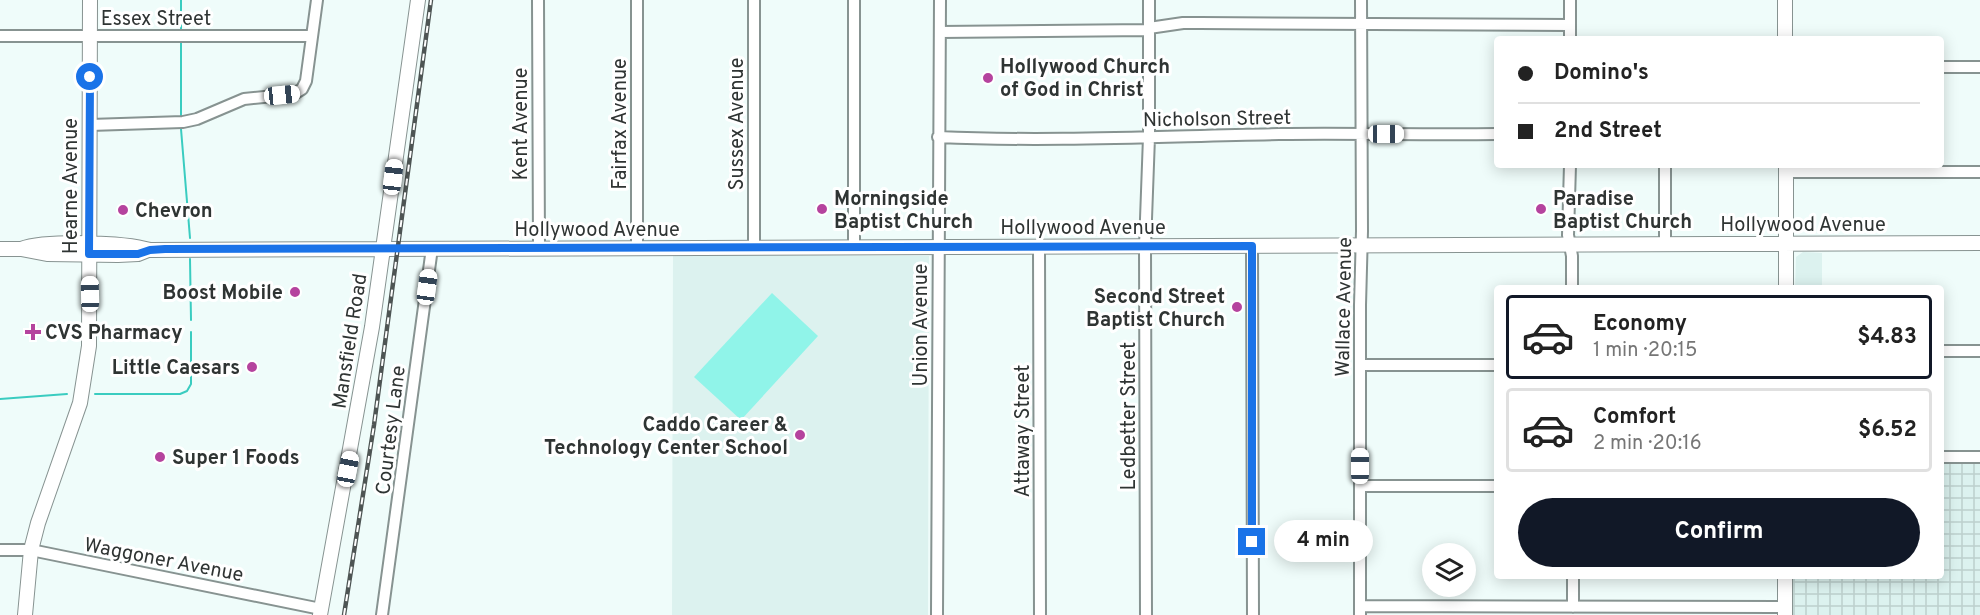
<!DOCTYPE html>
<html lang="en">
<head>
<meta charset="utf-8">
<style>
  body { margin:0; font-family:Overpass,sans-serif; background:#f2f2f2; color:#222; height:100vh; display:flex; flex-direction:column; font-size:22px; white-space:nowrap }
  * { box-sizing:border-box; margin:0 }
  p { font-size:20px; color:#767676 }
  .icon { flex:none; width:33px; height:33px; fill:none; stroke:currentColor; stroke-width:2; stroke-linecap:round; stroke-linejoin:round }
  .map { position:relative; flex:1; overflow:hidden }
  .drawer { position:absolute; left:1494px; top:285px; width:450px; height:294px; display:flex; flex-direction:column; background:#fff; border-radius:6px; box-shadow:0 3px 15px #0003 }
  .drawer>* { flex:none }
  .hud { position:absolute; left:1494px; top:36px; width:450px; height:132px; border-radius:6px; box-shadow:0 3px 15px #0003; display:grid; align-content:center; height:132px; padding:0 24px; background:#fff }
  .tools { position:absolute; left:1422px; top:543px; display:grid; gap:12px }
  .tools a { display:grid; place-items:center; width:54px; height:54px; border-radius:50%; background:#fff; box-shadow:0 3px 15px #0003; font-size:30px }
  .end { position:absolute; width:27px; height:27px; margin:-14px; border:8px solid #1a73e8; background:#fff; box-shadow:0 0 0 3px #fff }
  .from { border-radius:50% }
  .bubble { position:absolute; height:42px; border-radius:21px; background:#fff; box-shadow:0 3px 15px #0003; font-size:20px; font-weight:700; line-height:42px; text-align:center }
  .car { position:absolute; width:18px; height:36px; margin:-18px -9px; border-radius:8px; box-shadow:0 0 4px 2px #0007; background:linear-gradient(#fff 24%,#345 0 40%,#fff 0 76%,#345 0 86%,#fff 0) }
  .hud b { display:flex; align-items:center; gap:21px; height:57px; font-size:22px }
  .hud b+b { border-top:2px solid #e0e0e0 }
  .hud i { width:15px; height:15px; background:#222 }
  ul { padding:10px 0 0; list-style:none }
  li { display:flex; align-items:center; gap:18px; height:84px; margin:0 12px 9px; padding:0 12px; border:3px solid #e0e0e0; border-radius:6px }
  li div { flex:1 }
  li b { display:block; font-size:22px }
  li em { font-style:normal; font-weight:700 }
  li.on { border-color:#111827 }
  li>.icon { width:54px; height:54px; stroke-width:1.5 }
  .cta { display:flex; gap:12px; margin-top:auto; padding:12px 24px }
  .cta a { flex:1; height:69px; border-radius:36px; background:#111827; color:#fff; font-size:24px; font-weight:700; line-height:69px; text-align:center }
  .map>svg:first-child { display:block }
  .built { fill:#dcf2ef }
  .industrial { fill:url(#industrial-grid) }
  .pitch { fill:#90f4e9 }
  .lines { fill:none; stroke-linecap:round; stroke-linejoin:round }
  .stream { stroke:#3accc0; stroke-width:2 }
  .minor-casing { stroke:#879391; stroke-width:14 }
  .major-casing { stroke:#879391; stroke-width:16 }
  .minor { stroke:#fff; stroke-width:10 }
  .major { stroke:#fff; stroke-width:14 }
  .rail-casing { stroke:#4e5554; stroke-width:4.5 }
  .rail { stroke:#fff; stroke-width:2; stroke-dasharray:7; stroke-linecap:butt }
  .route { stroke:#1a73e8; stroke-width:8 }
  .poi-dot { fill:#b5439e; stroke:#fff; stroke-width:2 }
  .labels { text-anchor:middle; stroke-width:6; stroke-linejoin:round; paint-order:stroke }
  .street-label { font-size:20px; fill:#2f3433; stroke:#fff }
  .poi-label { font-size:20px; font-weight:bold; fill:#2f3433; stroke:#fff; text-anchor:start }
</style>
</head>
<body>
<div class="map">
<svg width="1980" height="615" viewBox="0 0 1980 615">
  <defs>
    <pattern id="industrial-grid" width="8" height="8" patternUnits="userSpaceOnUse" patternTransform="scale(1.5)"><rect width="8" height="8" fill="#dcf2ef"/><path d="M0 4h8M4 0v8" fill="none" stroke="#bdd0cd"/></pattern>
  </defs>
  <rect width="100%" height="100%" fill="#effcfa"/>
  <path class="built" d="M1803 252 1822 253V288H1795L1796 257Z
    M673 255 929 256 928 615H672Z"/>
  <path class="industrial" d="M1941 461H1980V615H1791V576H1941Z"/>
  <path class="pitch" d="M772 293 818 336 741 420 694 377Z"/>
  <g class="lines">
    <path class="stream" d="M181 0V31
      M181 117V42
      M181 129 190 238
      M190 259 191 320
      M95 394H180L187 391 191 384V332
      M0 399 67 394"/>
    <g class="minor-casing">
      <path id="minor" d="M538 0 539 248
        M754 0V248
        M854 0V247
        M1570 0V39
        M1149 28 1183 23H1200L1570 25
        M940 32 1149 30
        M0 36H312
        M1941 67H1980
        M90 125 183 122 197 119 244 99 294 94 302 89 306 81 317 0
        M938 137C1052 142 1165 136 1279 134 1352 133 1424 135 1497 134
        M1570 165 1568 235 1572 256V288
        M1786 172H1980
        M1665 244V165
        M1252 246 1253 615
        M1039 247 1040 615
        M637 248V0
        M1941 351H1980
        M1360 365H1497
        M1941 457H1980
        M1360 486H1497
        M0 550H31L321 609
        M1360 606 1785 607
        M1573 607V576
        M382 615 432 248
        M937 615 940 0
        M1146 615 1145 246 1149 137V0
        M1360 615V305L1362 231 1361 0"/>
    </g>
    <g class="major-casing">
      <path id="major" d="M1785 39V0
        M1786 165V288
        M0 249H21L47 254 118 255 138 254 148 250
        M21 249C46 240 123 242 150 250L1980 243
        M25 615 31 550 38 523 80 403 89 346 90 0
        M320 615 372 327 418 0
        M1785 615V576"/>
    </g>
    <use href="#minor" class="minor"/>
    <use href="#major" class="major"/>
    <g class="rail-casing">
      <path id="rail" d="M344 615 374 425 431 0"/>
    </g>
    <use href="#rail" class="rail"/>
  </g>
  <g class="lines">
    <path class="route" d="M90 77 89 254H138L150 250 165 249 1252 246V542"/>
  </g>
  <g class="poi-dot">
    <circle cx="988" cy="78" r="6"/>
    <circle cx="822" cy="209" r="6"/>
    <circle cx="1541" cy="209" r="6"/>
    <circle cx="123" cy="210" r="6"/>
    <circle cx="295" cy="292" r="6"/>
    <circle cx="1237" cy="307" r="6"/>
    <path d="M30 323h6v6h6v6h-6v6h-6v-6h-6v-6h6z"/>
    <circle cx="252" cy="367" r="6"/>
    <circle cx="800" cy="435" r="6"/>
    <circle cx="160" cy="457" r="6"/>
  </g>
  <g class="labels">
    <g class="street-label">
      <text x="156" y="25">Essex Street</text>
      <text transform="translate(1217 118) rotate(-1)" y="7">Nicholson Street</text>
      <text transform="translate(520 124) rotate(-90)" y="7">Kent Avenue</text>
      <text transform="translate(619 124) rotate(-90)" y="7">Fairfax Avenue</text>
      <text transform="translate(736 124) rotate(-90)" y="7">Sussex Avenue</text>
      <text transform="translate(70 186) rotate(-90)" y="7">Hearne Avenue</text>
      <text x="1803" y="231">Hollywood Avenue</text>
      <text x="1083" y="234">Hollywood Avenue</text>
      <text x="597" y="236">Hollywood Avenue</text>
      <text transform="translate(1343 307) rotate(-89)" y="7">Wallace Avenue</text>
      <text transform="translate(920 325) rotate(-90)" y="7">Union Avenue</text>
      <text transform="translate(349 341) rotate(-81)" y="7">Mansfield Road</text>
      <text transform="translate(1128 416) rotate(-90)" y="7">Ledbetter Street</text>
      <text transform="translate(390 430) rotate(-83)" y="7">Courtesy Lane</text>
      <text transform="translate(1022 431) rotate(-90)" y="7">Attaway Street</text>
      <text transform="translate(164 559) rotate(11)" y="7">Waggoner Avenue</text>
    </g>
    <g class="poi-label">
      <text x="1000" y="73">Hollywood Church<tspan x="1000" dy="23">of God in Christ</tspan></text>
      <text x="834" y="205">Morningside<tspan x="834" dy="23">Baptist Church</tspan></text>
      <text x="1553" y="205">Paradise<tspan x="1553" dy="23">Baptist Church</tspan></text>
      <text x="135" y="217">Chevron</text>
      <text x="283" y="299" text-anchor="end">Boost Mobile</text>
      <text x="1225" y="303" text-anchor="end">Second Street<tspan x="1225" dy="23">Baptist Church</tspan></text>
      <text x="45" y="339">CVS Pharmacy</text>
      <text x="240" y="374" text-anchor="end">Little Caesars</text>
      <text x="788" y="431" text-anchor="end">Caddo Career &amp;<tspan x="788" dy="23">Technology Center School</tspan></text>
      <text x="172" y="464">Super 1 Foods</text>
    </g>
  </g>
</svg>
<div class="tools">
<a><svg class="icon" aria-label="layers" viewBox="0 0 24 24"><path d="M12 4l9 5-9 5-9-5zM3 14l9 5 9-5"/></svg></a>
</div>
<i class="end from" style="left:90px;top:77px"></i>
<i class="end" style="left:1252px;top:542px"></i>
<div class="bubble" style="left:1274px;top:520px;width:99px">4 min</div>
<i class="car" style="left:282px;top:95px;rotate:84deg"></i>
<i class="car" style="left:1386px;top:134px;rotate:90deg"></i>
<i class="car" style="left:393px;top:177px;rotate:7deg"></i>
<i class="car" style="left:427px;top:287px;rotate:8deg"></i>
<i class="car" style="left:90px;top:294px;rotate:359deg"></i>
<i class="car" style="left:1360px;top:466px;rotate:0deg"></i>
<i class="car" style="left:348px;top:469px;rotate:11deg"></i>
<div class="hud">
<b><i class="from"></i>Domino's</b>
<b><i></i>2nd Street</b>
</div>
<section class="drawer">
<ul>
<li class="on"><svg class="icon" aria-label="car" viewBox="0 0 24 24"><path d="M5 17H2v-5l4-1 3-4h7l3 4 3 1v5h-3M9 17h6M6 11h13"/><circle cx="7" cy="17" r="2"/><circle cx="17" cy="17" r="2"/></svg><div><b>Economy</b><p>1 min · 20:15</p></div><em>$4.83</em></li>
<li><svg class="icon" aria-label="car" viewBox="0 0 24 24"><path d="M5 17H2v-5l4-1 3-4h7l3 4 3 1v5h-3M9 17h6M6 11h13"/><circle cx="7" cy="17" r="2"/><circle cx="17" cy="17" r="2"/></svg><div><b>Comfort</b><p>2 min · 20:16</p></div><em>$6.52</em></li>
</ul>
<div class="cta"><a>Confirm</a></div>
</section>
</div>
</body>
</html>
